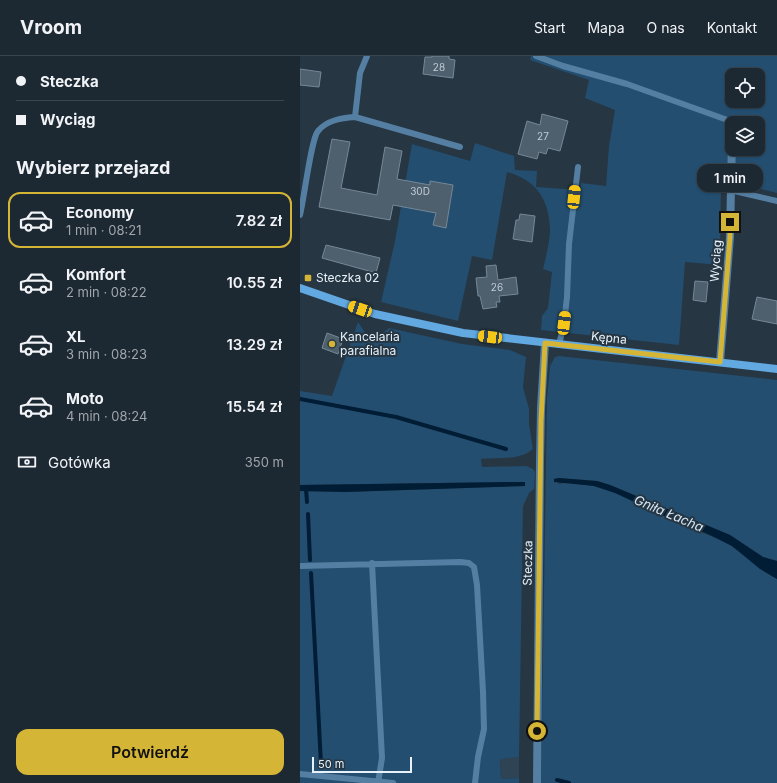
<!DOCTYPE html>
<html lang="pl">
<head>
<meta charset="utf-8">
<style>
  body { margin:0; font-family:Inter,sans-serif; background:#29343e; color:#f1f3f6; height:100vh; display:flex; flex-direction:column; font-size:15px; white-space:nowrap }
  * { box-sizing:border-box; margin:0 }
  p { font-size:13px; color:#a0a6ac }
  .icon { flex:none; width:22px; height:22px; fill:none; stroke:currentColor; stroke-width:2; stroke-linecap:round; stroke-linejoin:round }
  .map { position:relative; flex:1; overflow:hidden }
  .drawer { display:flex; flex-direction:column; background:#1c2832; width:300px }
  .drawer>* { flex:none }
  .guide { display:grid; align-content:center; height:88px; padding:0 16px; background:#1c2832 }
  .controls { position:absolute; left:425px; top:12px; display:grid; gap:8px }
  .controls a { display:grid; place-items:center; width:40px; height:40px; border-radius:8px; background:#1c2832; box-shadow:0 1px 3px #0004,0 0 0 1px #3a444d; font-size:20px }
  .scale { position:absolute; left:12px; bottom:10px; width:100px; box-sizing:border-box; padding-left:4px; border:2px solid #e7f1f9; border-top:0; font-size:11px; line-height:14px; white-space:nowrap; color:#e7f1f9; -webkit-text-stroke:3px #263643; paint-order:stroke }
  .end { position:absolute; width:18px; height:18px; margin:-9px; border:5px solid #d5b535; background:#111; box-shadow:0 0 0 2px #111 }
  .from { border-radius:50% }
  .bubble { position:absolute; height:28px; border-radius:12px; background:#1c2832; box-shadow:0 1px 3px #0004,0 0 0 1px #3a444d; font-size:13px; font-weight:600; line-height:28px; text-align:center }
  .car { position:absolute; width:12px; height:24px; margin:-12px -6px; border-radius:5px; box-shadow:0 0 3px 1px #0007; background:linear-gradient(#f5c518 24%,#345 0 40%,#f5c518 0 76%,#345 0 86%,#f5c518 0) }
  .guide b { display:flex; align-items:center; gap:14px; height:38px; font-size:15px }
  .guide b+b { border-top:1px solid #3a444d }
  .guide i { width:10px; height:10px; background:#f1f3f6 }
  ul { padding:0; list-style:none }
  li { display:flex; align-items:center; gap:12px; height:56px; margin:0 8px 6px; padding:0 8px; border:2px solid transparent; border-radius:12px }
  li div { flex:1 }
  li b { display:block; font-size:15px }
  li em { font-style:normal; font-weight:600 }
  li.active { border-color:#d5b535 }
  li>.icon { width:36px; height:36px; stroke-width:1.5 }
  h2 { padding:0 16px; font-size:18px; line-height:48px }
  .pay { display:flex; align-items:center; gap:10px; height:44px; padding:0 16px; font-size:15px }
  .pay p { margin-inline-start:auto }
  .button { display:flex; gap:8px; margin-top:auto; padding:8px 16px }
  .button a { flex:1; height:46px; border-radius:12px; background:#d5b535; color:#111; font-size:16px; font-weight:600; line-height:46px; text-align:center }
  header { display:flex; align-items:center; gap:24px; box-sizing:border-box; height:56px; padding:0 20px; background:#1c2832; border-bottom:1px solid #3a444d }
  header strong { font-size:19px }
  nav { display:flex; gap:22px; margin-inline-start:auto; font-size:14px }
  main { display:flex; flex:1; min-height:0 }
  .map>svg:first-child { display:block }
  .built { fill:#2e4354 }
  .green { fill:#234e70; fill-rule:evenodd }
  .water { fill:#001d35 }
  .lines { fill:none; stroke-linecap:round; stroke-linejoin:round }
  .stream { stroke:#001d35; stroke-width:4 }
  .building { fill:#4e5f6d; stroke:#768897 }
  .lane { stroke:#547fa2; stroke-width:6 }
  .street { stroke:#547fa2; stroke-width:8 }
  .secondary { stroke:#62a8e1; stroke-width:8 }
  .route { stroke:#d5b535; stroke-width:5 }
  .poi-dot { fill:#d5b535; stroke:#263643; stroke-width:1.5 }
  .labels { text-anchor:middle; stroke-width:4; stroke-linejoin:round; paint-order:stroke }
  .number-label { font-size:10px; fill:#c1ccd6 }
  .street-label { font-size:12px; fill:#e7f1f9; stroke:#263643 }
  .poi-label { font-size:12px; fill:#e7f1f9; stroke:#263643; text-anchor:start }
  .water-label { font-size:13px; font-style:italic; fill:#d7e7f5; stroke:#263643 }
</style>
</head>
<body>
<header>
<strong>Vroom</strong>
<nav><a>Start</a><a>Mapa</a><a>O nas</a><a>Kontakt</a></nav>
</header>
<main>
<section class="drawer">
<div class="guide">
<b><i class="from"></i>Steczka</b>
<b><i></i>Wyciąg</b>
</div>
<h2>Wybierz przejazd</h2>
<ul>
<li class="active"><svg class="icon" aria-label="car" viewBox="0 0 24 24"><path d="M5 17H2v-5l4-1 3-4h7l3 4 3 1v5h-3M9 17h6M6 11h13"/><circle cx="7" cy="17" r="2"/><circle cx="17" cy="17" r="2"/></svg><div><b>Economy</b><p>1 min · 08:21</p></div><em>7.82 zł</em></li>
<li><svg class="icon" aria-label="car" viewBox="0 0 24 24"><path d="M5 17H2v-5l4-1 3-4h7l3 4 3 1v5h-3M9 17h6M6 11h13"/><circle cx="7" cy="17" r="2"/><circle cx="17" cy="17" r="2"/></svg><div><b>Komfort</b><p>2 min · 08:22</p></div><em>10.55 zł</em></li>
<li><svg class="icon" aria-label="car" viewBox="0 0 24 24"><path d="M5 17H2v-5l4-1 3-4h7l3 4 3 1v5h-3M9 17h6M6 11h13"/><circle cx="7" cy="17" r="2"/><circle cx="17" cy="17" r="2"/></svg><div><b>XL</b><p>3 min · 08:23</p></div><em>13.29 zł</em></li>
<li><svg class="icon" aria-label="car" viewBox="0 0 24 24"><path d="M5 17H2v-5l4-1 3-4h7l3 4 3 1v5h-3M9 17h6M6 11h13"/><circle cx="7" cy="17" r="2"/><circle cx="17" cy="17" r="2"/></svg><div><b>Moto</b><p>4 min · 08:24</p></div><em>15.54 zł</em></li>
</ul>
<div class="pay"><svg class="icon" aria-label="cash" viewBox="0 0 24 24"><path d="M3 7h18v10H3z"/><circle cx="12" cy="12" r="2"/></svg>Gotówka<p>350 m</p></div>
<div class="button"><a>Potwierdź</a></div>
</section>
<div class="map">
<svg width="477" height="727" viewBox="0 0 477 727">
  <rect width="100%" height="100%" fill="#263643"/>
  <path class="built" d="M219 701V722L201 723 200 702Z"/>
  <path class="green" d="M231 0H477V137L421 123 420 209 385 206 379 289 241 274 242 260 248 252 252 216 243 213C246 201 249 188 250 176 250 145 237 124 207 116L192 204 172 200 158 265 81 246 95 185 112 88 170 105 175 87 214 100 215 114 237 115 236 131 280 134 281 127 306 130 309 90 315 54 285 42 289 24 230 4ZM432 19H458V45H432ZM432 67H458V93H432Z
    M58 266 66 278 79 280 89 272 162 288 210 294 226 301 223 331 229 353V368L233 393C220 405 197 401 181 403L182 411 226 410 233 413 235 416 234 433 229 437 223 450 219 701 200 703 201 723 219 722V727H0V435L45 436 225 430 217 426 0 429V335L32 340Z
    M259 300 477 324V505L463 501 430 479 310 429 297 425 256 422 259 428C297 420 351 455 385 470 401 477 418 481 433 491 448 501 460 513 477 523V727H241L247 343 250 310 255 301Z"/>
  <path class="water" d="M259 422 297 425 310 429 430 479 463 501 477 505V523L460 513 432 490 406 477 386 470 315 437 294 430 254 426V423Z
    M217 426H225V430L45 436 0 435V429Z"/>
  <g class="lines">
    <path class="stream" d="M0 343 96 361 206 393
      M6 433 7 446
      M8 458 10 504
      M11 517 21 708
      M257 724 269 727"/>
  </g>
  <path class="building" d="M132 0H149V3L155 4 153 22 123 18 125 1H132Z
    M0 13 21 16 19 31 0 29Z
    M242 58 268 65 260 95 248 92 246 98 239 96 237 103 218 98 227 65 240 69Z
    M32 83 50 86 41 132 77 139 85 91 102 95 97 123 130 129V125L153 129 146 172 133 169 136 157 93 149 90 164 19 151Z
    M220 158 235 160 232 186 213 183 216 164H219Z
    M26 189 80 202 76 217 22 202Z
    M196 209 198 224 216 221 218 238 199 240 200 246H196L197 251 183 253 180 240H178L176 222 187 221 186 210Z
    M395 225 408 226 406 246 393 244Z
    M457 241 477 245V268L452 263Z
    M27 277 43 283 38 298 22 292Z"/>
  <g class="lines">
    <path class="lane" d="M236 0 263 10 327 28 433 66
      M55 61 60 17 67 0
      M430 134 477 145
      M0 159C4 144 11 83 18 75 27 64 42 62 55 61L160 91
      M259 289 264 267 267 241 269 188 278 111
      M72 507 82 702 78 727
      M0 510 160 506 169 507 174 511 177 529 183 636 184 673 178 701 175 727
      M0 718 93 727"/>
    <path class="street" d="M433 67V66
      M420 306 430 181 432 82
      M237 727 240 405 241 352 245 287"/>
    <path class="secondary" d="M0 232 75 258 163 277 477 313"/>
  </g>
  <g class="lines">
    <path class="route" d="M237 675 241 365 245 287 420 306 430 181V166"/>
  </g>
  <g class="poi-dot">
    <rect x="4" y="218" width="8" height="8" rx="2"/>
    <circle cx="32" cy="288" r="4"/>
  </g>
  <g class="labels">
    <g class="number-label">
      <text x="139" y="15">28</text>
      <text x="243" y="84">27</text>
      <text x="120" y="139">30D</text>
      <text x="197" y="235">26</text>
    </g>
    <g class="street-label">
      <text transform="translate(416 205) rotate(-86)" y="4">Wyciąg</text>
      <text transform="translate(309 282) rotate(6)" y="4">Kępna</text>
      <text transform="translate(228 507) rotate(-89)" y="4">Steczka</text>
    </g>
    <g class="poi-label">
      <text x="16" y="226">Steczka 02</text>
      <text x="40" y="285">Kancelaria<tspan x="40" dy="14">parafialna</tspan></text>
    </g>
    <g class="water-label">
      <text transform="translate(369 457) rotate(23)" y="5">Gniła Łacha</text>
    </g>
  </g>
</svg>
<div class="controls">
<a><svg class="icon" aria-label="locate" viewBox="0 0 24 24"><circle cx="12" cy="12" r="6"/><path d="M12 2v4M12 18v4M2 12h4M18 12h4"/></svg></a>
<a><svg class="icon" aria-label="layers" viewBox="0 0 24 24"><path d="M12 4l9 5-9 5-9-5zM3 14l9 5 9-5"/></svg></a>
</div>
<div class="scale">50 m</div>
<i class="end from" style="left:237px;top:675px"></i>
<i class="end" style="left:430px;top:166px"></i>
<div class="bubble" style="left:397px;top:108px;width:66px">1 min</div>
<i class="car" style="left:274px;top:141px;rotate:6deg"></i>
<i class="car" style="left:60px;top:253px;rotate:289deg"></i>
<i class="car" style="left:264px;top:267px;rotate:7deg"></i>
<i class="car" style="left:190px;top:281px;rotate:277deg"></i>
</div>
</main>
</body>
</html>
